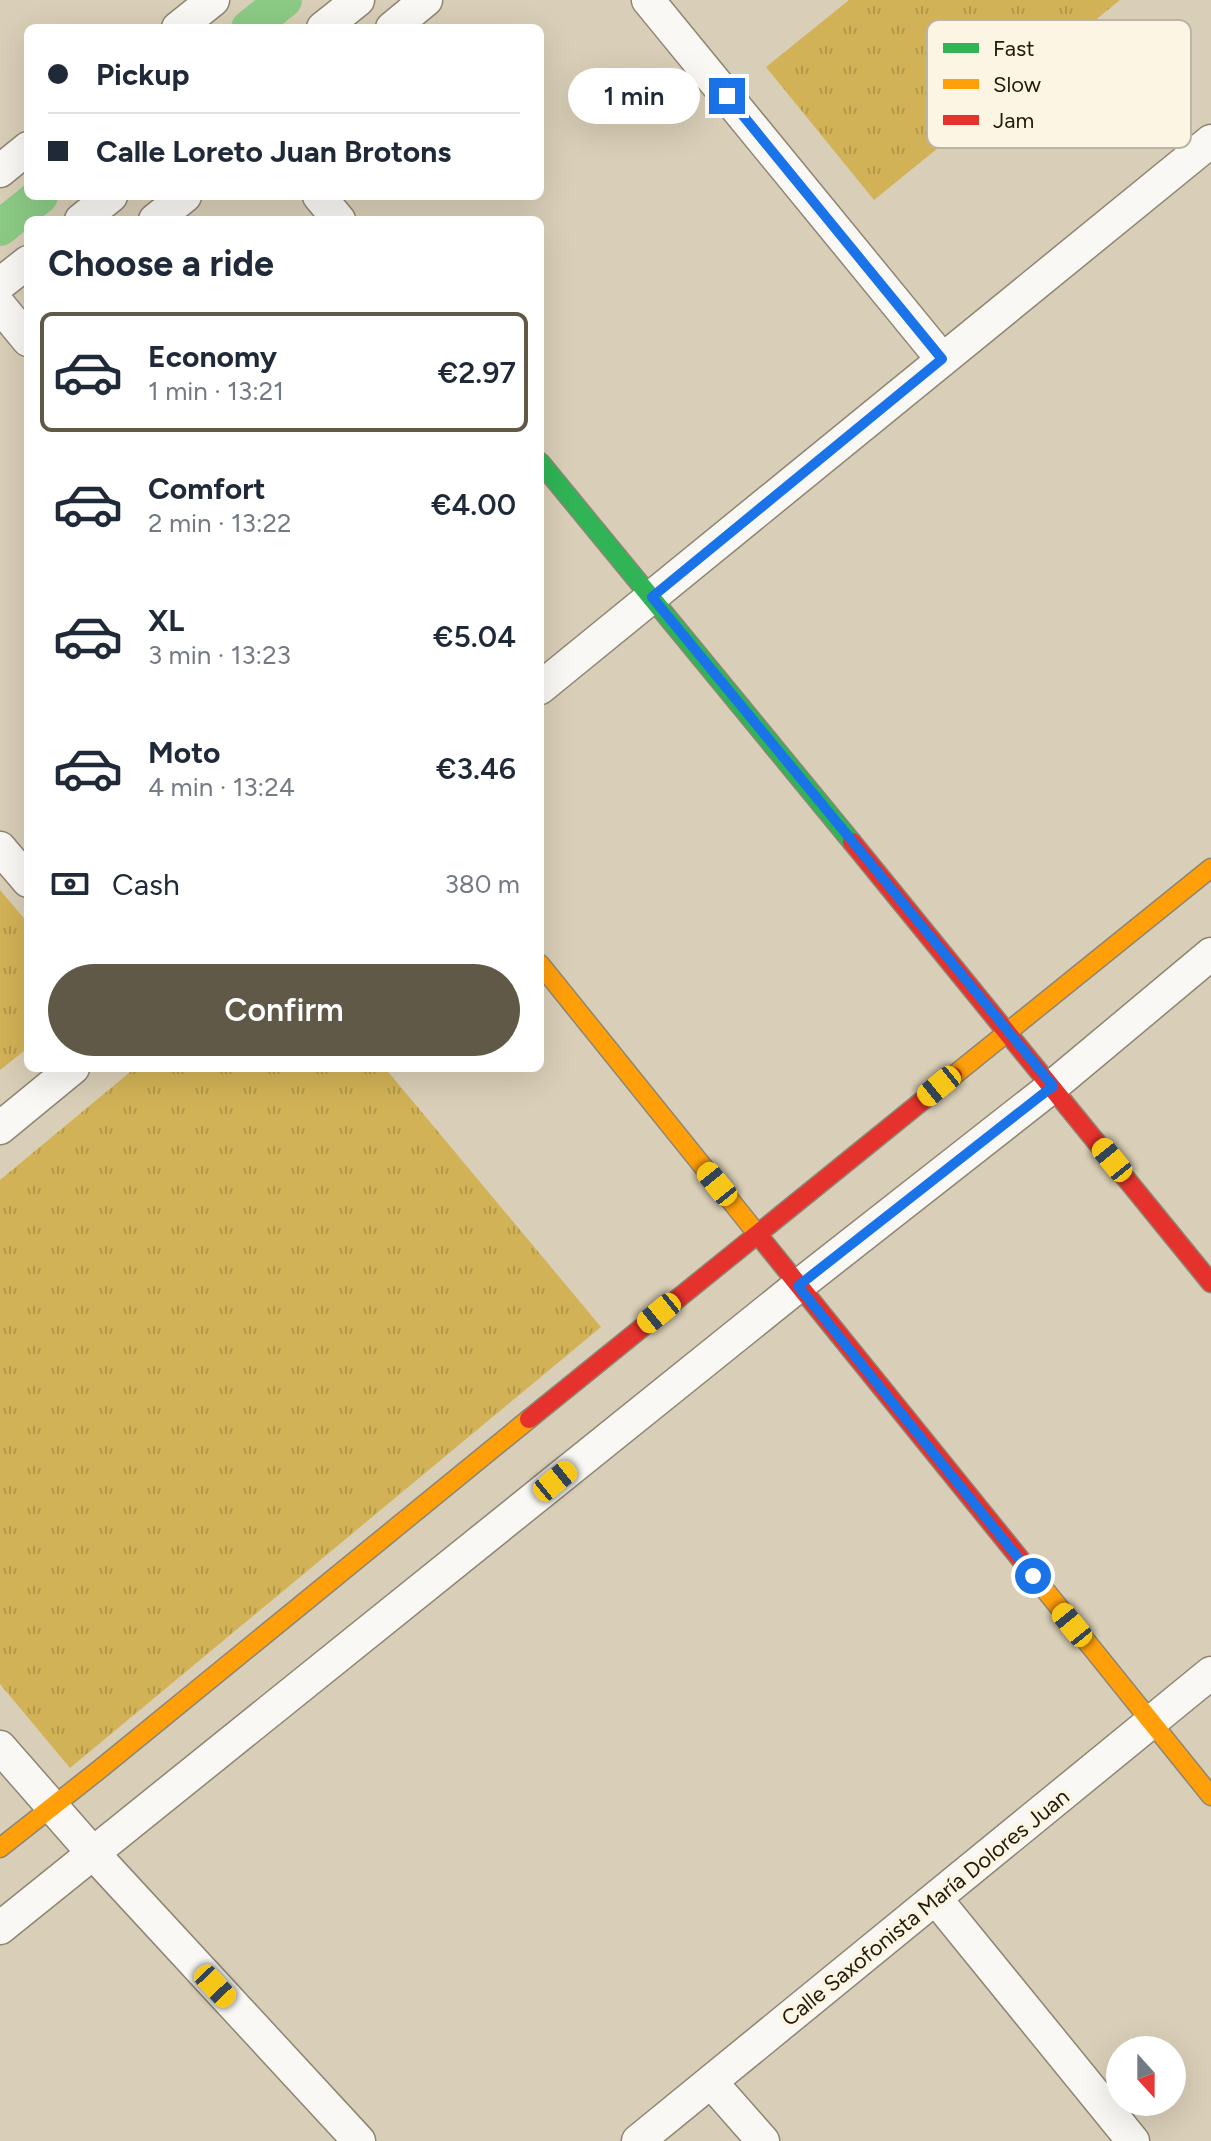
<!DOCTYPE html>
<html lang="en">
<head>
<meta charset="utf-8">
<style>
  body { margin:0; font-family:Figtree,sans-serif; background:#f2f2f3; color:#1f2937; height:100vh; display:flex; flex-direction:column; font-size:30px; white-space:nowrap }
  * { box-sizing:border-box; margin:0 }
  p { font-size:26px; color:#747a83 }
  .icon { flex:none; width:44px; height:44px; fill:none; stroke:currentColor; stroke-width:2; stroke-linecap:round; stroke-linejoin:round }
  .map { position:relative; flex:1; overflow:hidden }
  .drawer { position:absolute; left:24px; top:216px; width:520px; height:856px; display:flex; flex-direction:column; background:#fff; border-radius:12px; box-shadow:0 8px 32px #0002 }
  .drawer>* { flex:none }
  .banner { position:absolute; left:24px; top:24px; width:520px; height:176px; border-radius:12px; box-shadow:0 8px 32px #0002; display:grid; align-content:center; height:176px; padding:0 24px; background:#fff }
  .needle { width:52px; rotate:159deg }
  .buttons { position:absolute; left:1106px; top:2036px; display:grid; gap:16px }
  .buttons a { display:grid; place-items:center; width:80px; height:80px; border-radius:50%; background:#fff; box-shadow:0 8px 32px #0002; font-size:40px }
  .end { position:absolute; width:36px; height:36px; margin:-18px; border:10px solid #1a73e8; background:#fff; box-shadow:0 0 0 4px #fff }
  .from { border-radius:50% }
  .bubble { position:absolute; height:56px; border-radius:28px; background:#fff; box-shadow:0 8px 32px #0002; font-size:26px; font-weight:600; line-height:56px; text-align:center }
  .car { position:absolute; width:24px; height:48px; margin:-24px -12px; border-radius:10px; box-shadow:0 0 6px 2px #0007; background:linear-gradient(#f5c518 24%,#345 0 40%,#f5c518 0 76%,#345 0 86%,#f5c518 0) }
  .banner b { display:flex; align-items:center; gap:28px; height:76px; font-size:30px }
  .banner b+b { border-top:2px solid #e0e1e3 }
  .banner i { width:20px; height:20px; background:#1f2937 }
  ul { padding:0; list-style:none }
  li { display:flex; align-items:center; gap:24px; height:120px; margin:0 16px 12px; padding:0 8px; border:4px solid transparent; border-radius:12px }
  li div { flex:1 }
  li b { display:block; font-size:30px }
  li em { font-style:normal; font-weight:600 }
  li.active { border-color:#615947 }
  li>.icon { width:72px; height:72px; stroke-width:1.5 }
  h2 { padding:0 24px; font-size:36px; line-height:96px }
  .pay { display:flex; align-items:center; gap:20px; height:88px; padding:0 24px; font-size:30px }
  .pay p { margin-inline-start:auto }
  .cta { display:flex; gap:16px; margin-top:auto; padding:16px 24px }
  .cta a { flex:1; height:92px; border-radius:48px; background:#615947; color:#fff; font-size:32px; font-weight:600; line-height:92px; text-align:center }
  .map>svg:first-child { display:block }
  .park { fill:url(#park-tufts) }
  .lines { fill:none; stroke-linecap:round; stroke-linejoin:round }
  .canal { stroke:#8bca85; stroke-width:36 }
  .street-casing { stroke:#8e8573; stroke-width:35 }
  .fast-casing { stroke:#8e8573; stroke-width:21 }
  .slow-casing { stroke:#8e8573; stroke-width:21 }
  .jam-casing { stroke:#8e8573; stroke-width:21 }
  .street { stroke:#f9f8f4; stroke-width:32 }
  .fast { stroke:#30b455; stroke-width:18 }
  .slow { stroke:#ff9f0a; stroke-width:18 }
  .jam { stroke:#e5322d; stroke-width:18 }
  .route { stroke:#1a73e8; stroke-width:10 }
  .labels { text-anchor:middle; stroke-width:8; stroke-linejoin:round; paint-order:stroke }
  .street-label { font-size:22px; fill:#211a0a; stroke:#fdf5e4 }
  .key { fill:#fdf5e4; stroke:#bbb3a3; stroke-width:2 }
  .key-label { font-size:22px; fill:#211a0a }
</style>
</head>
<body>
<div class="map">
<svg width="1211" height="2141" viewBox="0 0 1211 2141">
  <defs>
    <pattern id="park-tufts" width="24" height="20" patternUnits="userSpaceOnUse" patternTransform="scale(2)"><rect width="24" height="20" fill="#d2b257"/><path d="M3 7l-1-3M5 7V3M7 7l1-3M15 17l-1-3M17 17v-4M19 17l1-3" fill="none" stroke="#b4984a"/></pattern>
  </defs>
  <rect width="100%" height="100%" fill="#d9ceb7"/>
  <path class="park" d="M849 0H1120L874 200 766 67Z
    M0 890 28 923V1048L0 1070Z
    M135 1068H385L601 1327 70 1768 0 1684V1180Z"/>
  <g class="lines">
    <path class="canal" d="M249 28 284 0
      M0 228 40 196"/>
    <g class="street-casing">
      <path id="street" d="M648 0 942 359
        M178 28 213 0
        M323 28 358 0
        M392 28 426 0
        M0 171 28 148
        M319 196 339 220
        M81 220 111 196
        M155 220 185 196
        M0 284 28 262
        M0 306 28 340
        M540 688 1211 141
        M0 848 28 881
        M0 1128 73 1068
        M0 1747 92 1852 359 2141
        M936 1899 1133 2141
        M0 1928 798 1286 1053 1086 1211 954
        M711 2082 763 2141
        M638 2141 1211 1673"/>
    </g>
    <g class="fast-casing">
      <path id="fast" d="M540 462 852 842"/>
    </g>
    <g class="slow-casing">
      <path id="slow" d="M540 964 759 1236
        M953 1076 1211 868
        M1021 1560 1211 1796
        M0 1848 100 1769 529 1419"/>
    </g>
    <g class="jam-casing">
      <path id="jam" d="M852 842 1211 1283
        M759 1236 1021 1560
        M529 1419 953 1076"/>
    </g>
    <use href="#street" class="street"/>
    <use href="#fast" class="fast"/>
    <use href="#slow" class="slow"/>
    <use href="#jam" class="jam"/>
  </g>
  <g class="lines">
    <path class="route" d="M727 96 942 359 652 597 1053 1086 798 1286 1033 1576"/>
  </g>
  <g class="labels">
    <g class="street-label">
      <text transform="translate(925 1907) rotate(-39)" y="8">Calle Saxofonista María Dolores Juan</text>
    </g>
  </g>
  <rect x="927" y="20" width="264" height="128" rx="12" class="key"/>
  <rect x="943" y="43" width="36" height="10" fill="#30b455"/>
  <rect x="943" y="79" width="36" height="10" fill="#ff9f0a"/>
  <rect x="943" y="115" width="36" height="10" fill="#e5322d"/>
  <g class="key-label">
    <text x="993" y="56">Fast</text>
    <text x="993" y="92">Slow</text>
    <text x="993" y="128">Jam</text>
  </g>
</svg>
<div class="buttons">
<a><svg class="needle" viewBox="-14 -14 28 28"><path d="M0-13l5 13h-10z" fill="#e53935"/><path d="M0 13l5-13h-10z" fill="#747a83"/></svg></a>
</div>
<i class="end from" style="left:1033px;top:1576px"></i>
<i class="end" style="left:727px;top:96px"></i>
<div class="bubble" style="left:568px;top:68px;width:132px">1 min</div>
<i class="car" style="left:939px;top:1086px;rotate:231deg"></i>
<i class="car" style="left:1112px;top:1160px;rotate:321deg"></i>
<i class="car" style="left:717px;top:1184px;rotate:321deg"></i>
<i class="car" style="left:659px;top:1313px;rotate:231deg"></i>
<i class="car" style="left:555px;top:1481px;rotate:51deg"></i>
<i class="car" style="left:1072px;top:1625px;rotate:321deg"></i>
<i class="car" style="left:215px;top:1986px;rotate:137deg"></i>
<div class="banner">
<b><i class="from"></i>Pickup</b>
<b><i></i>Calle Loreto Juan Brotons</b>
</div>
<section class="drawer">
<h2>Choose a ride</h2>
<ul>
<li class="active"><svg class="icon" aria-label="car" viewBox="0 0 24 24"><path d="M5 17H2v-5l4-1 3-4h7l3 4 3 1v5h-3M9 17h6M6 11h13"/><circle cx="7" cy="17" r="2"/><circle cx="17" cy="17" r="2"/></svg><div><b>Economy</b><p>1 min · 13:21</p></div><em>€2.97</em></li>
<li><svg class="icon" aria-label="car" viewBox="0 0 24 24"><path d="M5 17H2v-5l4-1 3-4h7l3 4 3 1v5h-3M9 17h6M6 11h13"/><circle cx="7" cy="17" r="2"/><circle cx="17" cy="17" r="2"/></svg><div><b>Comfort</b><p>2 min · 13:22</p></div><em>€4.00</em></li>
<li><svg class="icon" aria-label="car" viewBox="0 0 24 24"><path d="M5 17H2v-5l4-1 3-4h7l3 4 3 1v5h-3M9 17h6M6 11h13"/><circle cx="7" cy="17" r="2"/><circle cx="17" cy="17" r="2"/></svg><div><b>XL</b><p>3 min · 13:23</p></div><em>€5.04</em></li>
<li><svg class="icon" aria-label="car" viewBox="0 0 24 24"><path d="M5 17H2v-5l4-1 3-4h7l3 4 3 1v5h-3M9 17h6M6 11h13"/><circle cx="7" cy="17" r="2"/><circle cx="17" cy="17" r="2"/></svg><div><b>Moto</b><p>4 min · 13:24</p></div><em>€3.46</em></li>
</ul>
<div class="pay"><svg class="icon" aria-label="cash" viewBox="0 0 24 24"><path d="M3 7h18v10H3z"/><circle cx="12" cy="12" r="2"/></svg>Cash<p>380 m</p></div>
<div class="cta"><a>Confirm</a></div>
</section>
</div>
</body>
</html>
